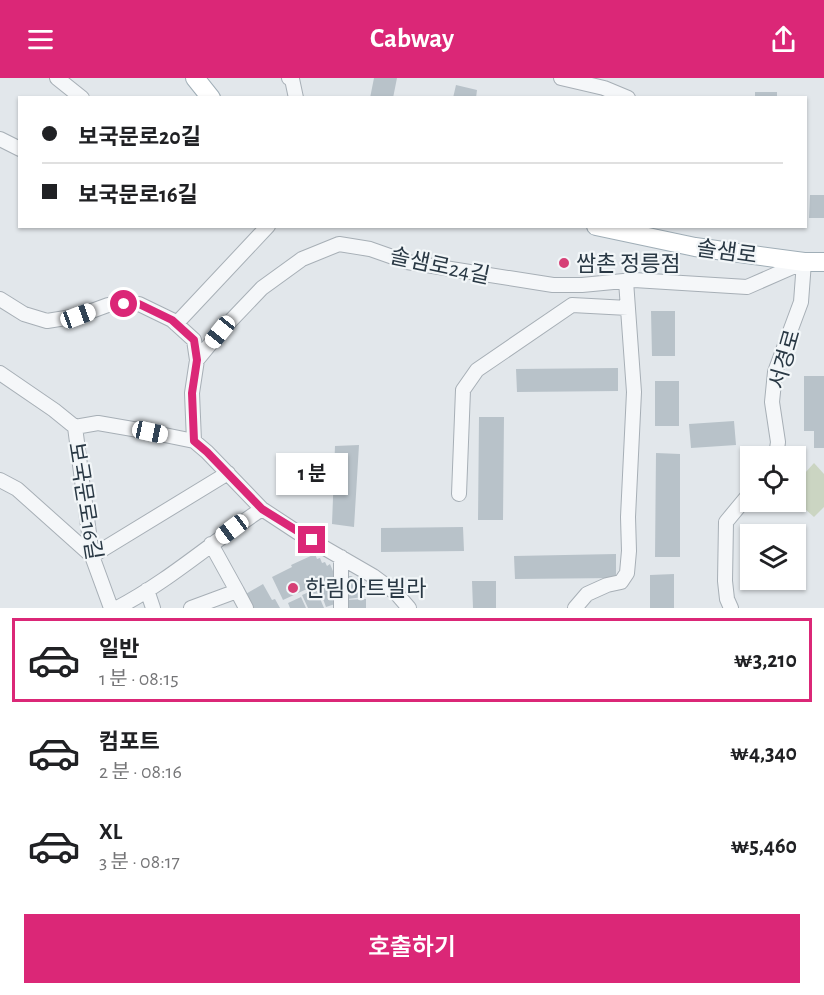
<!DOCTYPE html>
<html lang="ko">
<head>
<meta charset="utf-8">
<style>
  body { margin:0; font-family:"Alegreya Sans","Noto Sans KR",sans-serif; background:#f6f6f6; color:#202124; height:100vh; display:flex; flex-direction:column; font-size:22px; white-space:nowrap }
  * { box-sizing:border-box; margin:0 }
  p { font-size:20px; color:#757577 }
  .icon { flex:none; width:33px; height:33px; fill:none; stroke:currentColor; stroke-width:2; stroke-linecap:round; stroke-linejoin:round }
  .map { position:relative; height:530px; overflow:hidden }
  .side { display:flex; flex-direction:column; background:#fff; flex:1 }
  .side>* { flex:none }
  .top-card { position:absolute; left:18px; top:18px; width:789px; height:132px; border-radius:0px; box-shadow:0 2px 4px #0004; display:grid; align-content:center; height:132px; padding:0 24px; background:#fff }
  .controls { position:absolute; left:740px; top:368px; display:grid; gap:12px }
  .controls a { display:grid; place-items:center; width:66px; height:66px; border-radius:0px; background:#fff; box-shadow:0 2px 4px #0004; font-size:30px }
  .end { position:absolute; width:27px; height:27px; margin:-14px; border:8px solid #db2777; background:#fff; box-shadow:0 0 0 3px #fff }
  .from { border-radius:50% }
  .bubble { position:absolute; height:42px; border-radius:0px; background:#fff; box-shadow:0 2px 4px #0004; font-size:20px; font-weight:600; line-height:42px; text-align:center }
  .car { position:absolute; width:18px; height:36px; margin:-18px -9px; border-radius:8px; box-shadow:0 0 4px 2px #0007; background:linear-gradient(#fff 24%,#345 0 40%,#fff 0 76%,#345 0 86%,#fff 0) }
  .top-card b { display:flex; align-items:center; gap:21px; height:57px; font-size:22px }
  .top-card b+b { border-top:2px solid #e0e0e0 }
  .top-card i { width:15px; height:15px; background:#202124 }
  ul { padding:10px 0 0; list-style:none }
  li { display:flex; align-items:center; gap:18px; height:84px; margin:0 12px 9px; padding:0 12px; border:3px solid transparent; border-radius:0px }
  li div { flex:1 }
  li b { display:block; font-size:22px }
  li em { font-style:normal; font-weight:600 }
  li.active { border-color:#db2777 }
  li>.icon { width:54px; height:54px; stroke-width:1.5 }
  .action { display:flex; gap:12px; margin-top:auto; padding:12px 24px }
  .action a { flex:1; height:69px; border-radius:0px; background:#db2777; color:#fff; font-size:24px; font-weight:600; line-height:69px; text-align:center }
  header { display:flex; justify-content:space-between; align-items:center; height:78px; padding:0 24px; background:#db2777; color:#fff; font-size:27px; font-weight:600 }
  .map>svg:first-child { display:block }
  .green { fill:#cbd5c2 }
  .building { fill:#b8c2c9 }
  .lines { fill:none; stroke-linecap:round; stroke-linejoin:round }
  .minor-casing { stroke:#a7afb6; stroke-width:16 }
  .major-casing { stroke:#a0aeb7; stroke-width:20 }
  .minor { stroke:#f5f7f9; stroke-width:14 }
  .major { stroke:#fff; stroke-width:18 }
  .route { stroke:#db2777; stroke-width:8 }
  .poi-dot { fill:#d64076; stroke:#f2f6f8; stroke-width:2 }
  .labels { text-anchor:middle; stroke-width:4.5; stroke-linejoin:round; paint-order:stroke }
  .street-label { font-size:22px; fill:#293844; stroke:#f2f6f8 }
  .poi-label { font-size:22px; fill:#293844; stroke:#f2f6f8; text-anchor:start }
</style>
</head>
<body>
<header><svg class="icon" aria-label="menu" viewBox="0 0 24 24"><path d="M4 6h16M4 12h16M4 18h16"/></svg>Cabway<svg class="icon" aria-label="share" viewBox="0 0 24 24"><path d="M12 15V3M7 8l5-5 5 5M5 13v7h14v-7"/></svg></header>
<div class="map">
<svg width="824" height="530" viewBox="0 0 824 530">
  <rect width="100%" height="100%" fill="#e2e7eb"/>
  <path class="green" d="M814 385 824 396V429L814 439 795 422V406Z"/>
  <path class="building" d="M374 0H397L393 20H370Z
    M456 7 477 12 476 20H453Z
    M755 14H777V20H755Z
    M810 117H824V140H809Z
    M651 233H675V278H652Z
    M618 290V313L517 314 516 291Z
    M804 298H824V370H814V353H804Z
    M655 303H679V348H655Z
    M479 339H504L503 442H478Z
    M734 343 736 367 691 370 689 346Z
    M359 367 354 449 332 446 335 368Z
    M656 375 680 376V479H655Z
    M463 449 464 473 381 474V450Z
    M315 476 317 481 320 480 322 485 325 484 327 488 330 486 335 498 283 522 272 499 292 489 291 487Z
    M616 476V500L515 501 514 478Z
    M674 496V530H650V497Z
    M346 498H351L363 504 364 519 347 521Z
    M472 503H496V530H473Z
    M333 504 338 518 333 519 335 526 326 529 319 510Z
    M263 506 272 522 275 521 280 530H252L244 517Z
    M316 511 324 530H308L302 517Z
    M301 519 306 530H290L288 525Z
    M366 521V530H346L345 522Z"/>
  <g class="lines">
    <g class="minor-casing">
      <path id="minor" d="M57 0 82 20
        M289 0 292 1 296 20
        M561 0 604 10 628 20
        M0 61 20 71
        M0 221 24 236 47 243 78 238 108 227 139 226 172 242 194 262 197 282
        M176 246 268 148
        M0 295 54 332 75 349 92 478 111 530
        M75 349 98 345 150 354 194 363 207 374 262 431 297 454 373 498 396 515 409 530
        M194 363 192 315 197 282 220 254 262 210 302 181 339 166 370 171 407 184 553 207H582L634 202 747 209 804 184 801 224 775 294 772 324 778 364 776 378
        M0 402 17 411 92 478 228 395
        M459 416 463 312 477 292 572 227 628 230
        M211 466 237 513
        M147 512 153 530
        M117 530C169 503 213 463 262 431
        M191 530 237 513 246 530
        M341 530V479
        M575 530 587 516 607 507 621 504 627 495 629 473 628 439 634 314 626 203
        M731 530 727 521 725 503 726 444 750 415"/>
    </g>
    <g class="major-casing">
      <path id="major" d="M195 0 211 20
        M596 148 695 169 804 184H824"/>
    </g>
    <use href="#minor" class="minor"/>
    <use href="#major" class="major"/>
  </g>
  <g class="lines">
    <path class="route" d="M124 226H139L172 242 194 262 197 282 192 315 194 363 207 374 262 431 312 462"/>
  </g>
  <g class="poi-dot">
    <circle cx="564" cy="185" r="6"/>
    <circle cx="293" cy="510" r="6"/>
  </g>
  <g class="labels">
    <g class="street-label">
      <text transform="translate(727 173) rotate(8)" y="8">솔샘로</text>
      <text transform="translate(440 187) rotate(12)" y="8">솔샘로24길</text>
      <text transform="translate(784 281) rotate(-74)" y="8">서경로</text>
      <text transform="translate(86 423) rotate(81)" y="8">보국문로16길</text>
    </g>
    <g class="poi-label">
      <text x="576" y="193">쌈촌 정릉점</text>
      <text x="305" y="518">한림아트빌라</text>
    </g>
  </g>
</svg>
<div class="controls">
<a><svg class="icon" aria-label="locate" viewBox="0 0 24 24"><circle cx="12" cy="12" r="6"/><path d="M12 2v4M12 18v4M2 12h4M18 12h4"/></svg></a>
<a><svg class="icon" aria-label="layers" viewBox="0 0 24 24"><path d="M12 4l9 5-9 5-9-5zM3 14l9 5 9-5"/></svg></a>
</div>
<i class="end from" style="left:124px;top:226px"></i>
<i class="end" style="left:312px;top:462px"></i>
<div class="bubble" style="left:276px;top:375px;width:72px">1 분</div>
<i class="car" style="left:78px;top:238px;rotate:70deg"></i>
<i class="car" style="left:220px;top:254px;rotate:219deg"></i>
<i class="car" style="left:150px;top:354px;rotate:102deg"></i>
<i class="car" style="left:232px;top:451px;rotate:233deg"></i>
<div class="top-card">
<b><i class="from"></i>보국문로20길</b>
<b><i></i>보국문로16길</b>
</div>
</div>
<section class="side">
<ul>
<li class="active"><svg class="icon" aria-label="car" viewBox="0 0 24 24"><path d="M5 17H2v-5l4-1 3-4h7l3 4 3 1v5h-3M9 17h6M6 11h13"/><circle cx="7" cy="17" r="2"/><circle cx="17" cy="17" r="2"/></svg><div><b>일반</b><p>1 분 · 08:15</p></div><em>₩3,210</em></li>
<li><svg class="icon" aria-label="car" viewBox="0 0 24 24"><path d="M5 17H2v-5l4-1 3-4h7l3 4 3 1v5h-3M9 17h6M6 11h13"/><circle cx="7" cy="17" r="2"/><circle cx="17" cy="17" r="2"/></svg><div><b>컴포트</b><p>2 분 · 08:16</p></div><em>₩4,340</em></li>
<li><svg class="icon" aria-label="car" viewBox="0 0 24 24"><path d="M5 17H2v-5l4-1 3-4h7l3 4 3 1v5h-3M9 17h6M6 11h13"/><circle cx="7" cy="17" r="2"/><circle cx="17" cy="17" r="2"/></svg><div><b>XL</b><p>3 분 · 08:17</p></div><em>₩5,460</em></li>
</ul>
<div class="action"><a>호출하기</a></div>
</section>
</body>
</html>
